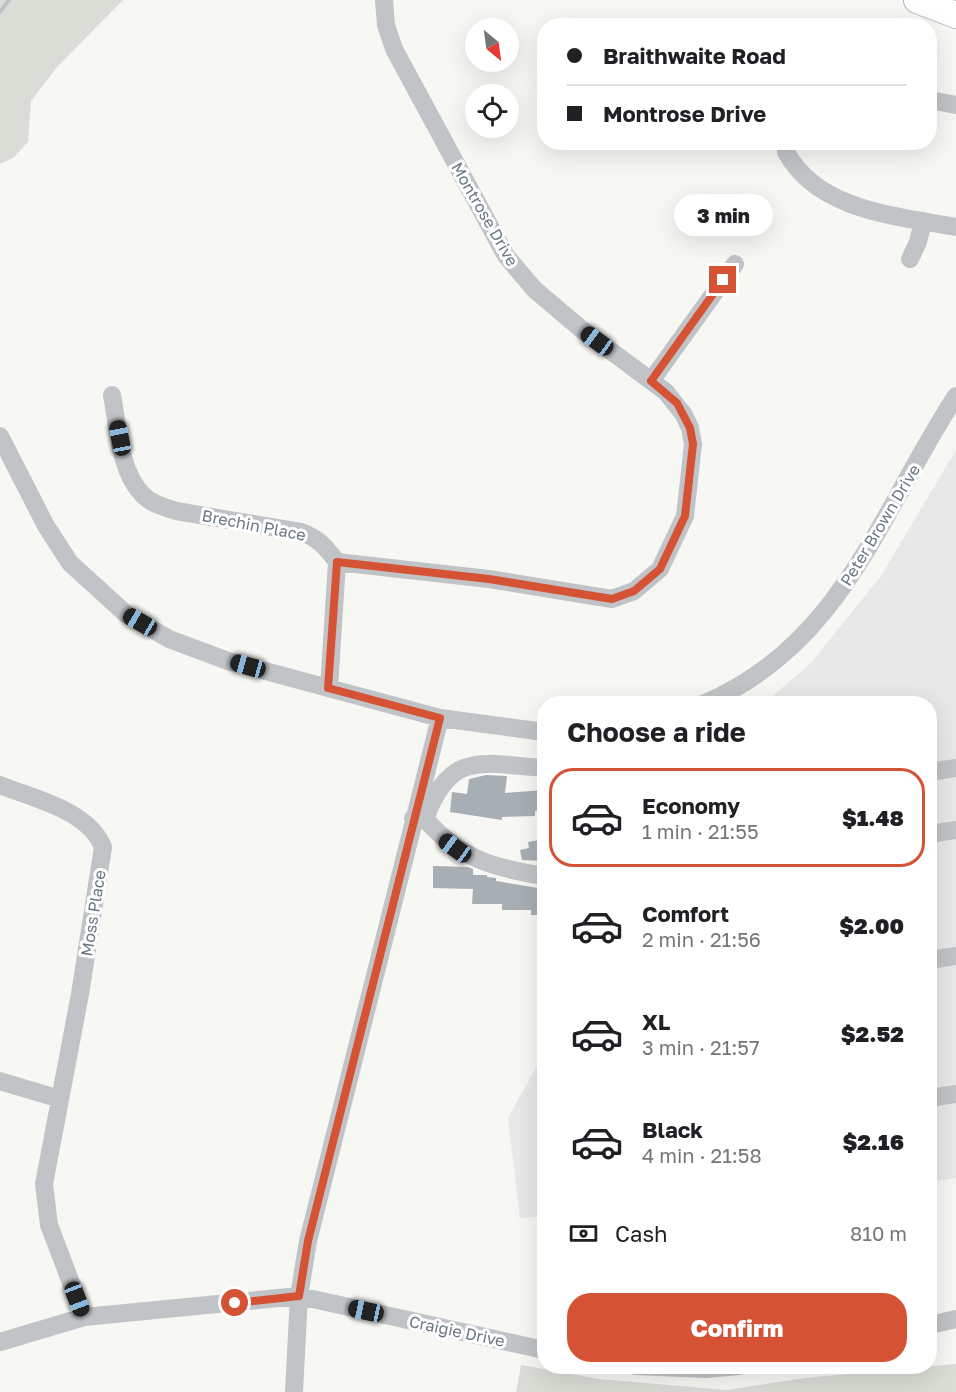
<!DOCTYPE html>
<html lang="en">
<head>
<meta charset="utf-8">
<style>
  body { margin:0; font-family:"Golos Text",sans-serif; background:#f6f6f6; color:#202124; height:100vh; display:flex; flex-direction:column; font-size:22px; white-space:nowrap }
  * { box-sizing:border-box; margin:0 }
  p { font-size:20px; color:#757577 }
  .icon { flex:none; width:33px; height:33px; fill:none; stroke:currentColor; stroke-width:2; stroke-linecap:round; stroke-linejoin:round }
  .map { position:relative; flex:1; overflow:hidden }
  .drawer { position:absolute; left:537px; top:696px; width:400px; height:678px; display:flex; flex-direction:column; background:#fff; border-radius:24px; box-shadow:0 6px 24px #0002 }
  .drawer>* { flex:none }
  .banner { position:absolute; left:537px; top:18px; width:400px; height:132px; border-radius:24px; box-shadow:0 6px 24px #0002; display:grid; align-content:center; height:132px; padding:0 30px; background:#fff }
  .needle { width:39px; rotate:151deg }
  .tools { position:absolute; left:465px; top:18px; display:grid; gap:12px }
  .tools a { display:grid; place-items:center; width:54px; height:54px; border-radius:50%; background:#fff; box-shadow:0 6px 24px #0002; font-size:30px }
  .end { position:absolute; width:27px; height:27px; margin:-14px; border:8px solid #d55235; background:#fff; box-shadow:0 0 0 3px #fff }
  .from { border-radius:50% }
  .bubble { position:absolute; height:42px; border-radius:21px; background:#fff; box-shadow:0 6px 24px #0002; font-size:20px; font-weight:800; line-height:42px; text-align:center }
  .car { position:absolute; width:18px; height:36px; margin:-18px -9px; border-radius:8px; box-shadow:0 0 4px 2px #0007; background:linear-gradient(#222 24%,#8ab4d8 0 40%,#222 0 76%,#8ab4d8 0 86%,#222 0) }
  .banner b { display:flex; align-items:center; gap:21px; height:57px; font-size:22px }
  .banner b+b { border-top:2px solid #e0e0e0 }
  .banner i { width:15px; height:15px; background:#202124 }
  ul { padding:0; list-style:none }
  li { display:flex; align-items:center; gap:18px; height:99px; margin:0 12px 9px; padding:0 18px; border:3px solid transparent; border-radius:24px }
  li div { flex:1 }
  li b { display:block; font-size:22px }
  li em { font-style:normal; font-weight:800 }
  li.on { border-color:#d55235 }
  li>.icon { width:54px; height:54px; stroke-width:1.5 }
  h2 { padding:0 30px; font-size:27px; line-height:72px }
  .pay { display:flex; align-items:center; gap:15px; height:66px; padding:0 30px; font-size:22px }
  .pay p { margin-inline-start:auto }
  .primary-button { display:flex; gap:12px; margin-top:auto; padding:12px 30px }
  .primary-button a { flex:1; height:69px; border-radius:24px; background:#d55235; color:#fff; font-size:24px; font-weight:800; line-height:69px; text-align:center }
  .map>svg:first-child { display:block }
  .built { fill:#e7e8e7 }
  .green { fill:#d9ddd5 }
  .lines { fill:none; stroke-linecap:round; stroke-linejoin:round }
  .stream { stroke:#b8c4c7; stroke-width:4 }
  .building { fill:#a8afb4 }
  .highway-casing { stroke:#b3b7ba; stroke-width:28 }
  .minor { stroke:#c0c4c7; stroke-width:18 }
  .highway { stroke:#fff; stroke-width:26 }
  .route { stroke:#d55235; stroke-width:8 }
  .labels { text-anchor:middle; stroke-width:6; stroke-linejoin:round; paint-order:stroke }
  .street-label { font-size:16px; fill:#687883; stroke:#fff }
</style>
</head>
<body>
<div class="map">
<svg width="956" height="1392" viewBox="0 0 956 1392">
  <rect width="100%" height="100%" fill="#f7f7f4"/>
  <path class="built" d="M956 450V1178L930 1182V704H763L810 664 881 576Z
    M544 1053V1216L520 1218 508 1118Z"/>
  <path class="green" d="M0 0H123L57 67 31 101 28 142 13 158 0 164Z
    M956 1364V1392H516L521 1365 599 1379 727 1390 805 1378Z"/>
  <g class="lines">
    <path class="stream" d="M0 12 9 0"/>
  </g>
  <path class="building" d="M486 775 507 776 505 793 544 790V810L535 811V816L502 817V820L450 812 452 792 467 794 469 779Z
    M544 839V861L522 860 520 850 529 848 528 842Z
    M433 866 468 867 473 869V875H487V877L496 878V881L544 889V915H531V910H502V904H472L473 889 433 888Z"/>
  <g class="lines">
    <g class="highway-casing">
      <path id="highway" d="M917 0 956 15"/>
    </g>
    <path class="minor" d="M930 100 956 105
      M786 152C818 211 897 216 956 227
      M910 259 918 242 923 221
      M651 381 735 264
      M112 395C118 426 119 470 142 494 151 504 164 507 176 511L301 532C318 538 326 547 337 562L329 688
      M0 436 46 526 70 563 126 614 169 639 228 661 440 718 544 732
      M337 562 489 579 612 599 634 591 660 569 685 516 693 444 690 428 684 415 666 392 580 328 535 290 506 256 394 49 386 25 384 0
      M703 704C842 646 881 510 956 396
      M930 772 956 768
      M0 785C34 799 88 810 103 847L80 994 44 1184 49 1225 84 1317
      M413 818 425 819C460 859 494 868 544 876
      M425 819C451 749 482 764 544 768
      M930 834 956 830
      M930 960 956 956
      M0 1081 60 1099
      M930 1098 956 1094
      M930 1325 956 1319
      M0 1342 84 1317 299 1296 544 1350
      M635 1366 706 1369 739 1366
      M294 1392 299 1296 308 1241 440 718"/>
    <use href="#highway" class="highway"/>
  </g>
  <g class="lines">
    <path class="route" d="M235 1303 299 1296 308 1241 440 718 328 688 337 562 489 579 612 599 634 591 660 569 685 516 693 444 690 428 677 403 651 381 723 280"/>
  </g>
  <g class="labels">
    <g class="street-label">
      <text transform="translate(485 214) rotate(60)" y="6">Montrose Drive</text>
      <text transform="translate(254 525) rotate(11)" y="6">Brechin Place</text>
      <text transform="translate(880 525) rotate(-59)" y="6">Peter Brown Drive</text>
      <text transform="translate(93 913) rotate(-81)" y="6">Moss Place</text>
      <text transform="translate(457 1331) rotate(12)" y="6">Craigie Drive</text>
    </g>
  </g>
</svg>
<div class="tools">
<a><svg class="needle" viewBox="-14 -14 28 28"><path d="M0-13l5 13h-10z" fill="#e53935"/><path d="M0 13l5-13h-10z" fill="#757577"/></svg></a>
<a><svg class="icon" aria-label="locate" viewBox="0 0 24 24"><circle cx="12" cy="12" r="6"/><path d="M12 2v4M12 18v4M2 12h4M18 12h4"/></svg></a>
</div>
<i class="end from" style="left:235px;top:1303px"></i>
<i class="end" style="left:723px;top:280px"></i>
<div class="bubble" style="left:674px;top:194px;width:99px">3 min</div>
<i class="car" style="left:597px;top:341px;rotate:306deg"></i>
<i class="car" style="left:120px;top:438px;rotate:349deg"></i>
<i class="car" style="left:140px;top:622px;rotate:300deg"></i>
<i class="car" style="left:248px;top:666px;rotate:286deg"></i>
<i class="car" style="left:455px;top:848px;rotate:306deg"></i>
<i class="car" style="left:77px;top:1299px;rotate:159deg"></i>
<i class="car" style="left:366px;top:1311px;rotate:282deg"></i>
<div class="banner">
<b><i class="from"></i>Braithwaite Road</b>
<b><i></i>Montrose Drive</b>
</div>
<section class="drawer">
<h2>Choose a ride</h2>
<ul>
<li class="on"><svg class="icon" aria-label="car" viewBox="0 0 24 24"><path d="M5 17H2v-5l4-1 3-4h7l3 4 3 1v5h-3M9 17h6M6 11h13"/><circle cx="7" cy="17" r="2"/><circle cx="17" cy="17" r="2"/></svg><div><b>Economy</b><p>1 min · 21:55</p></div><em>$1.48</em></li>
<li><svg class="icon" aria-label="car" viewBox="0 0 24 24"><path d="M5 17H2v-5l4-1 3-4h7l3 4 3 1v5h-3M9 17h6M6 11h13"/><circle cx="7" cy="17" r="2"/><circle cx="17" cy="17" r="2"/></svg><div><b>Comfort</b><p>2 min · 21:56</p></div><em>$2.00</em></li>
<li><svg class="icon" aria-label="car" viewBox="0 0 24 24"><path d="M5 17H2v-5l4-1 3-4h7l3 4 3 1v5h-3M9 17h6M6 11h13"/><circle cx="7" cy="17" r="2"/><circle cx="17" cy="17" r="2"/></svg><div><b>XL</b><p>3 min · 21:57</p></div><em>$2.52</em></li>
<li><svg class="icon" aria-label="car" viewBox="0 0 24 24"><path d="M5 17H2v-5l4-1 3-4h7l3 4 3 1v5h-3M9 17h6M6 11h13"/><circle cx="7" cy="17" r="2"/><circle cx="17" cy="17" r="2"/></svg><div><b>Black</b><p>4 min · 21:58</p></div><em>$2.16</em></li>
</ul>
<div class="pay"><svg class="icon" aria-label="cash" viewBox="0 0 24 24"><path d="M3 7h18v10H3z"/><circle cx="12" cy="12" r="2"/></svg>Cash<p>810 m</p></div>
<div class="primary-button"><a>Confirm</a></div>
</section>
</div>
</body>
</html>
